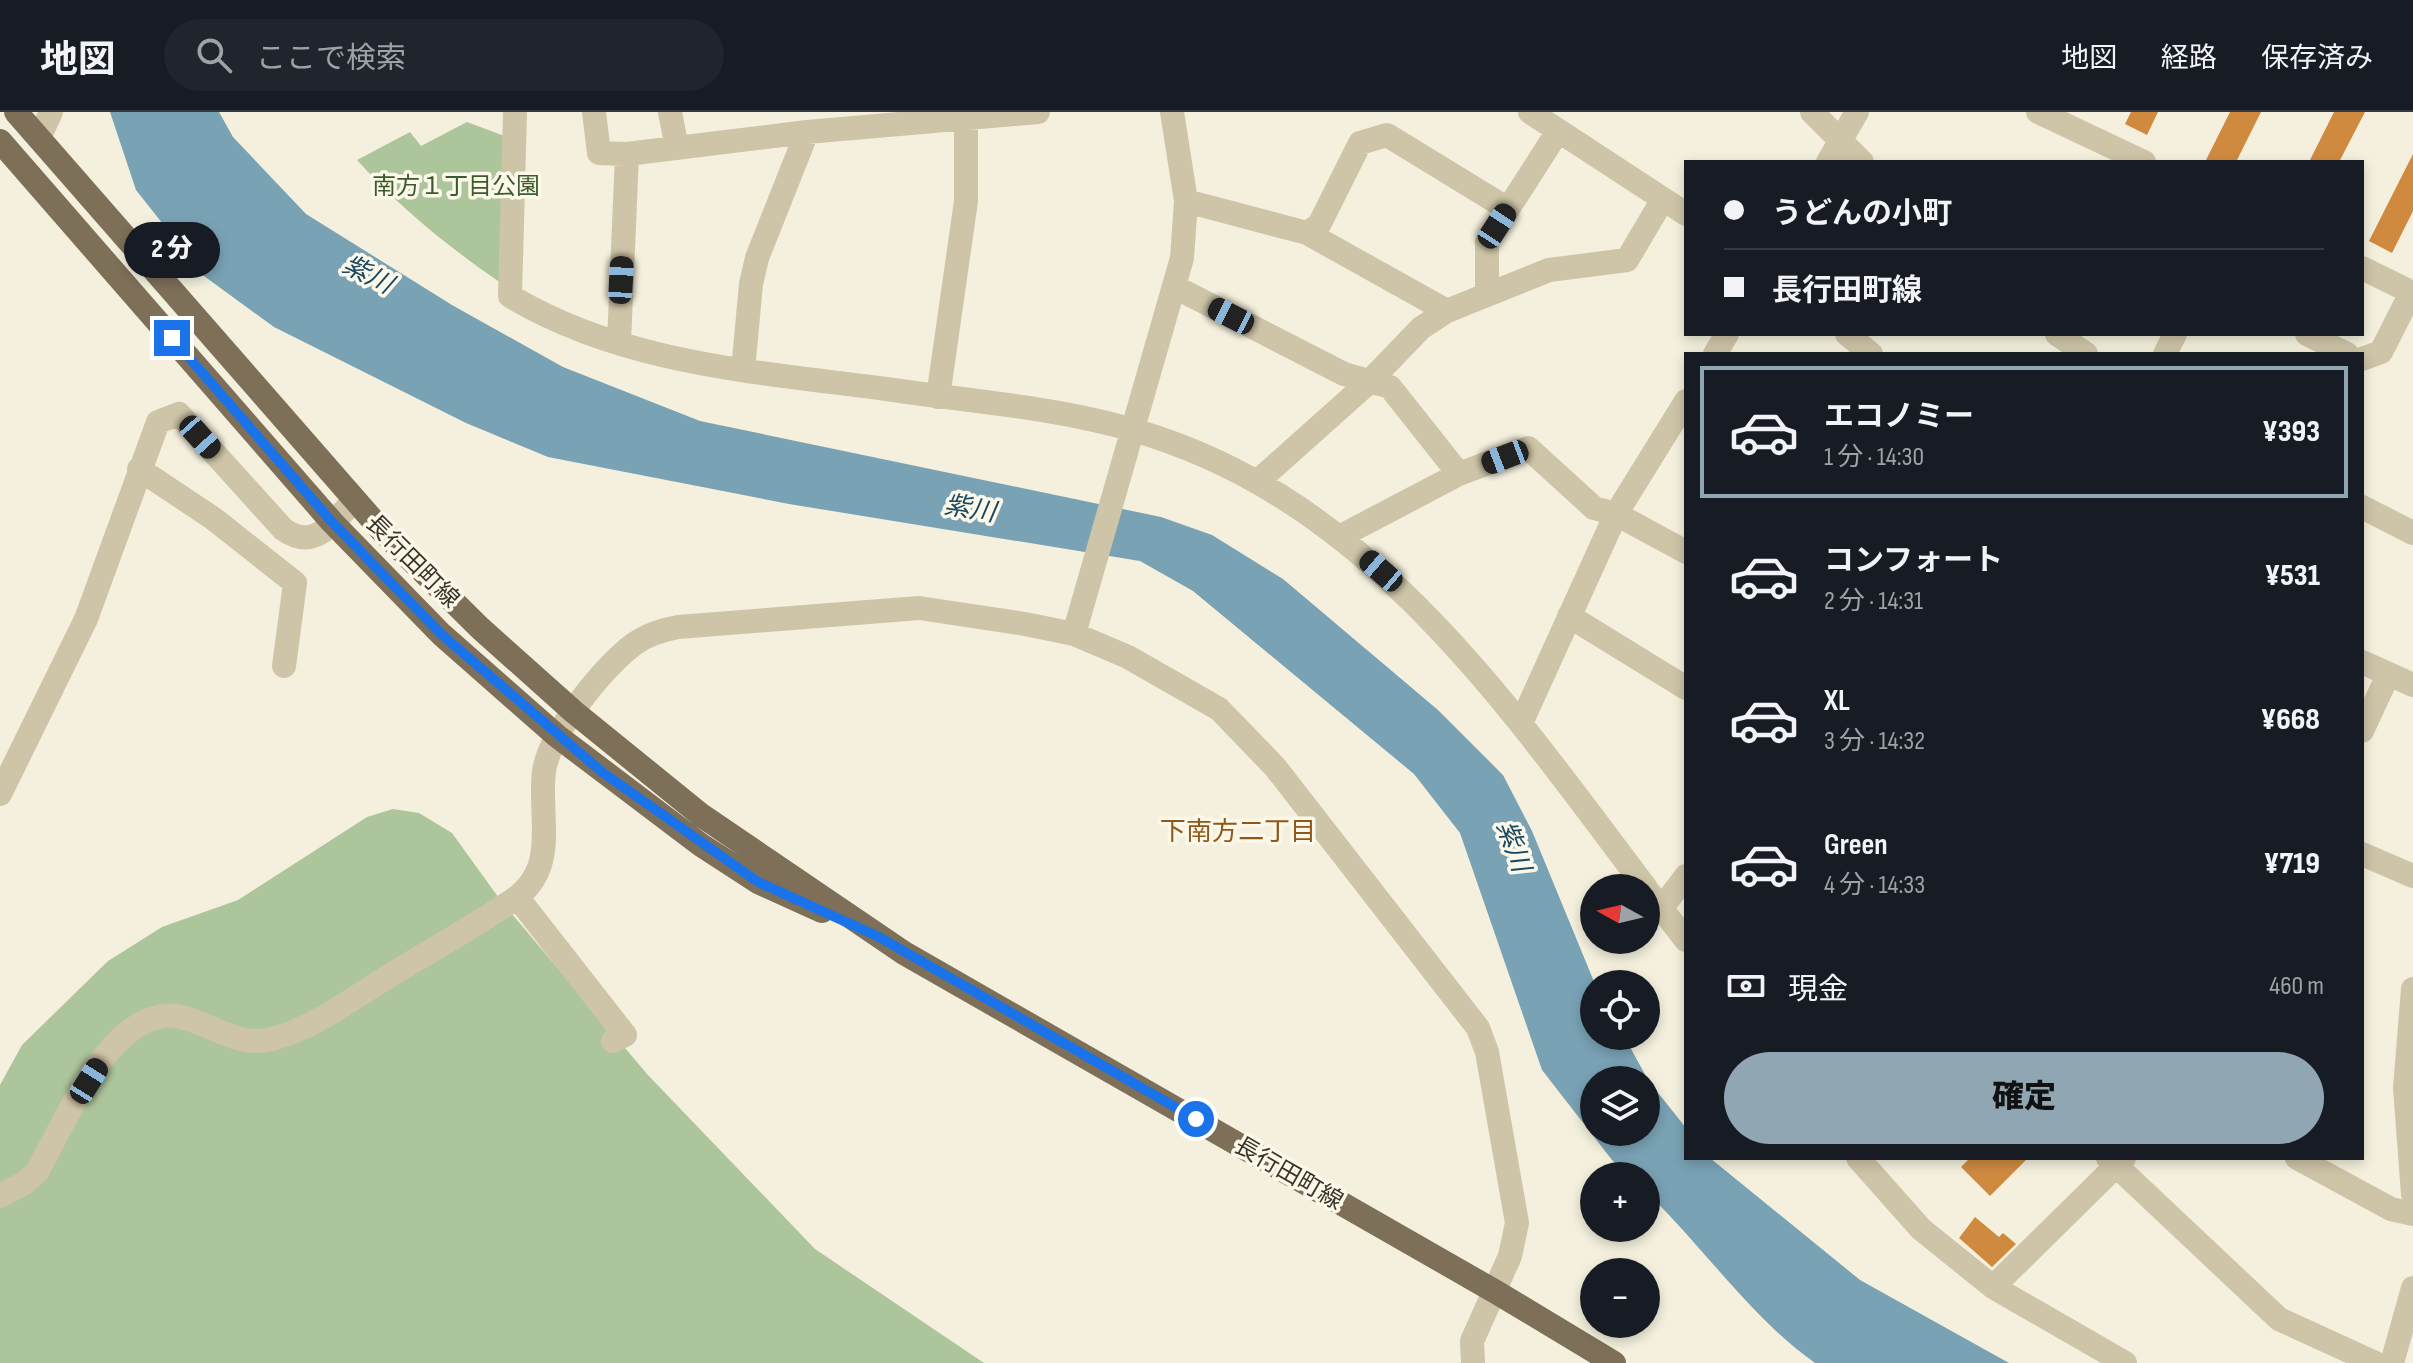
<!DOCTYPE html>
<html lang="ja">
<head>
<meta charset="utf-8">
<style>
  body { margin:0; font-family:"Sofia Sans Condensed","Noto Sans JP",sans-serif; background:#20242c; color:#f1f3f6; height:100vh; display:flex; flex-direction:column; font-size:30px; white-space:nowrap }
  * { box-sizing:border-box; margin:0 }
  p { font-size:26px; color:#9ea1a6 }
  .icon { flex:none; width:44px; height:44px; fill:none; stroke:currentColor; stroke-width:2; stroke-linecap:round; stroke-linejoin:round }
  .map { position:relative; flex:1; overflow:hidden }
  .sheet { position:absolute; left:1684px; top:240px; width:680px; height:808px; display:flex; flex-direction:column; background:#171b24; border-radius:0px; box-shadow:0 4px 12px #0003 }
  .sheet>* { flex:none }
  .hud { position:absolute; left:1684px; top:48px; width:680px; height:176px; border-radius:0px; box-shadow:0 4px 12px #0003; display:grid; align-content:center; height:176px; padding:0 40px; background:#171b24 }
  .needle { width:52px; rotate:278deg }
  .buttons { position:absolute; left:1580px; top:762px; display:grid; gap:16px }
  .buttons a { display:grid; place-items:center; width:80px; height:80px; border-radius:50%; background:#171b24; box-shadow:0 4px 12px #0003; font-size:40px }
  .end { position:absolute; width:36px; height:36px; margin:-18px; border:10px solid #1a73e8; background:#fff; box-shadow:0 0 0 4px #fff }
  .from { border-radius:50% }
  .bubble { position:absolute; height:56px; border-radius:28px; background:#171b24; box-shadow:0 4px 12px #0003; font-size:26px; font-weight:800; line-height:56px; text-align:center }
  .car { position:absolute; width:24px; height:48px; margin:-24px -12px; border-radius:10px; box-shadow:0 0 6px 2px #0007; background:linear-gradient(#222 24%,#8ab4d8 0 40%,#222 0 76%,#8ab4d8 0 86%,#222 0) }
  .hud b { display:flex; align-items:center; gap:28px; height:76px; font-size:30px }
  .hud b+b { border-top:2px solid #363941 }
  .hud i { width:20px; height:20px; background:#f1f3f6 }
  ul { padding:14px 0 0; list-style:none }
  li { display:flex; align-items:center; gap:24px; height:132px; margin:0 16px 12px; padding:0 24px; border:4px solid transparent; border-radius:0px }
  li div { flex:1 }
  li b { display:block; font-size:30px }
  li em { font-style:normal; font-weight:800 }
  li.selected { border-color:#90a6b2 }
  li>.icon { width:72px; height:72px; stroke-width:1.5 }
  .pay { display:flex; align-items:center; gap:20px; height:88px; padding:0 40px; font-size:30px }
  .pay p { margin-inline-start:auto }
  .primary-button { display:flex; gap:16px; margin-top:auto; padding:16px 40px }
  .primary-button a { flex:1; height:92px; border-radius:48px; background:#90a6b2; color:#111; font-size:32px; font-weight:800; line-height:92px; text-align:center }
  header { display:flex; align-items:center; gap:48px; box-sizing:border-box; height:112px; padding:0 40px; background:#171b24; border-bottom:2px solid #363941 }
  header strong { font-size:38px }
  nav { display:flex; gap:44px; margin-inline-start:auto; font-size:28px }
  .search { width:560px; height:72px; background:#20242c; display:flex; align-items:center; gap:20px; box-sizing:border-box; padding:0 28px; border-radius:44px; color:#9ea1a6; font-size:30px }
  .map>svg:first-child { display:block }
  .green { fill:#acc59b }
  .water { fill:#79a2b4; fill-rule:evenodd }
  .building { fill:#d08a40 }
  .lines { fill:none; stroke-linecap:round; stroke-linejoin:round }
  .minor { stroke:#cec4a7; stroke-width:24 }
  .major { stroke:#7d6f58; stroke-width:24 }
  .route { stroke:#1a73e8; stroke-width:10 }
  .labels { text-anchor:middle; stroke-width:7; stroke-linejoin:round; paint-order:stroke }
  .park-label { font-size:24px; fill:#3b5b2a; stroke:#fbf8ea }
  .street-label { font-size:24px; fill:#3a3328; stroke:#fbf8ea }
  .water-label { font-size:26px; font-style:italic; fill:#1a4860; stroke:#fbf8ea }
  .neighbourhood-label { font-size:26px; fill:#90571a; stroke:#fbf8ea }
</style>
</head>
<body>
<header>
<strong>地図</strong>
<div class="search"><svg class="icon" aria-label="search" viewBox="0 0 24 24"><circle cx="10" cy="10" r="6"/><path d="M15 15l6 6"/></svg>ここで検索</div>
<nav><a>地図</a><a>経路</a><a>保存済み</a></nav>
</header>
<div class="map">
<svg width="2413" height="1251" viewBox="0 0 2413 1251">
  <rect width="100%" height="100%" fill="#f4f0dd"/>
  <path class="green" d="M467 10 507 25 504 165 498 169C446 133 399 95 357 48L410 20 421 34Z
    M393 697 419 701 452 721 501 789 647 962 815 1137 984 1251H0V973L22 933 108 849 162 815 238 788 367 705Z"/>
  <path class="water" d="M110 0H219L233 25 306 102 452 193 563 255 700 309 1161 405 1212 423 1283 467 1438 598 1503 663 1532 719 1595 872 1594 924H1624L1648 968 1686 1016V1046H1710L1860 1168 2009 1251H1815C1750 1205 1704 1135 1646 1080V1064H1629L1612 1048 1542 958 1460 721 1414 662 1193 479 1140 449 789 392 548 345 466 311 274 215 204 164 136 78ZM1594 968H1646V1020H1594Z"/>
  <path class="building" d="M2131 0H2158L2147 23 2125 12Z
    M2230 0H2261L2236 50H2205Z
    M2334 0H2365L2339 50H2309Z
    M2413 42V99L2392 141 2369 129Z
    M1970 1046H2028L1990 1084 1961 1055Z
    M1975 1105 1999 1125 2003 1121 2016 1132 1992 1155 1959 1126Z"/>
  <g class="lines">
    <path class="minor" d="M515 0 510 184C623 252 758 260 886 277 968 289 1054 295 1133 318 1368 385 1506 591 1646 776
      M594 0 599 41 627 42 807 20 1038 0
      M670 0 677 36
      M1530 0 1686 102
      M1812 0 1862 50
      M2038 0 2144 50
      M39 26 51 0
      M1828 50 1857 0
      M1186 89 1307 121 1319 113 1360 31 1387 23 1508 97
      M1307 121 1447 199
      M2362 156 2413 181
      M1175 175 1344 262 1390 275 1459 362
      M1487 180V130L1558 19
      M1847 222 1871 242
      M2057 222 2086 242
      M2307 222 2347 242
      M619 231 627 42
      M1715 242 1727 222
      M2165 242 2175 222
      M2362 247 2381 240 2411 181
      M743 258 751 172 757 146 807 20
      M938 285 966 89V8
      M139 357 214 407 295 471 284 554
      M1258 369 1369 270 1421 216 1447 199 1549 158 1627 148 1663 87
      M2362 395 2413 421
      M1341 424 1459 362 1528 336 1594 396 1616 402 1686 440
      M1569 504 1686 576
      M1074 522 1182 146 1186 89 1172 0
      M2362 550 2413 573
      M1522 609 1616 402 1686 289
      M2362 619 2388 563
      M0 682 86 507 158 310 179 302 283 417C315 440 331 411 354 389
      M2362 742 2413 764
      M1646 777 1686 828
      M517 785 625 923 613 929
      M1661 797 1686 764
      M2413 877 2405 976 2413 1082
      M1858 1046 1921 1117 1993 1175 2125 1251
      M2108 1046 2279 1207 2375 1251
      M2297 1046 2391 1097 2413 1102
      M0 1084 23 1072 37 1060C65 1011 115 885 185 906 214 914 241 936 272 927 314 916 353 886 389 864 430 839 473 815 513 788 560 756 538 705 544 659 550 620 603 556 634 532 648 522 662 518 678 515L919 496 1025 512 1074 522 1128 545 1219 597 1275 655 1478 916 1487 940 1517 1111 1510 1144 1472 1229 1473 1251
      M1993 1175 2124 1046
      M2392 1251 2413 1176"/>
    <path class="major" d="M16 0 384 421 480 516 574 600 701 703 904 841 1496 1180 1614 1251
      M0 29 332 410 441 522 557 624 701 733 758 770 822 799"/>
  </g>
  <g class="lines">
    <path class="route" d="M172 226 332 410 441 522 602 660 758 770 879 825 1196 1007"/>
  </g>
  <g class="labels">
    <g class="park-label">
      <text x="456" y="82">南方１丁目公園</text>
    </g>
    <g class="street-label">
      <text transform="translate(413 449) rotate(45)" y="8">長行田町線</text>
      <text transform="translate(1289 1061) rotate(30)" y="8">長行田町線</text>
    </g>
    <g class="water-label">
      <text transform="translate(368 162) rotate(27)" y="9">紫川</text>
      <text transform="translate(970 396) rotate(9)" y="9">紫川</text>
      <text transform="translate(1514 734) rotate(70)" y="9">紫川</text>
    </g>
    <g class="neighbourhood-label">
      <text x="1238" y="728">下南方二丁目</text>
    </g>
  </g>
</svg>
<div class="buttons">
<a><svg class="needle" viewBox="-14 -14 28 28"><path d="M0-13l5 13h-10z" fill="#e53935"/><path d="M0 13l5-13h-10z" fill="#9ea1a6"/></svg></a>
<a><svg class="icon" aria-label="locate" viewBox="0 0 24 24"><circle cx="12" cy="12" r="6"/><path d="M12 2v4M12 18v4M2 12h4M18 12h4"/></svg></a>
<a><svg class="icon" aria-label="layers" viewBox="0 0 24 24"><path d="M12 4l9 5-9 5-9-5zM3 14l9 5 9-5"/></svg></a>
<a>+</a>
<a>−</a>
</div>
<i class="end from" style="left:1196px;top:1007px"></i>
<i class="end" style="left:172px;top:226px"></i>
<div class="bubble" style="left:124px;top:110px;width:96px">2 分</div>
<i class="car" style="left:1497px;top:114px;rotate:33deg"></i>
<i class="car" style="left:621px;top:168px;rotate:3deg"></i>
<i class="car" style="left:1231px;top:204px;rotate:297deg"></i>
<i class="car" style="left:200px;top:325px;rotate:138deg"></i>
<i class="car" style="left:1505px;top:345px;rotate:249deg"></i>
<i class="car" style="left:1381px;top:459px;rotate:311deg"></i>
<i class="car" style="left:89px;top:969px;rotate:32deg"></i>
<div class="hud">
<b><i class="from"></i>うどんの小町</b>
<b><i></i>長行田町線</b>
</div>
<section class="sheet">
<ul>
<li class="selected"><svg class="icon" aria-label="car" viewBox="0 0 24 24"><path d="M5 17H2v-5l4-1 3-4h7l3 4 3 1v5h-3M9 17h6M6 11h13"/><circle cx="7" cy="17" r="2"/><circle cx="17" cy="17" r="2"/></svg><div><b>エコノミー</b><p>1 分 · 14:30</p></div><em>¥393</em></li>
<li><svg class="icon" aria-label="car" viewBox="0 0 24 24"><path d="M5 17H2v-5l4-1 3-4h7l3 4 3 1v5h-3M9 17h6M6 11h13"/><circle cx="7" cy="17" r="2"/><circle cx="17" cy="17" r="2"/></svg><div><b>コンフォート</b><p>2 分 · 14:31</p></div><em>¥531</em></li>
<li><svg class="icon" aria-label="car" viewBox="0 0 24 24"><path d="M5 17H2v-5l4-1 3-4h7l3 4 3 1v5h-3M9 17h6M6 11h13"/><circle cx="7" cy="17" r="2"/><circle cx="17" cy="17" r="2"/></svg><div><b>XL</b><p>3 分 · 14:32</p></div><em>¥668</em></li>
<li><svg class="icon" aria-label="car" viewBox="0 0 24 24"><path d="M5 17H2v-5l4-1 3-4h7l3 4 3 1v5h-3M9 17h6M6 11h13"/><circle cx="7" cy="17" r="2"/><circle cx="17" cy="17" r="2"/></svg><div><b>Green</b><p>4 分 · 14:33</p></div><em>¥719</em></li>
</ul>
<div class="pay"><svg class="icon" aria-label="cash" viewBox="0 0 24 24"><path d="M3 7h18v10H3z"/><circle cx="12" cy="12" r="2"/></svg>現金<p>460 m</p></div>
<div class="primary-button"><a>確定</a></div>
</section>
</div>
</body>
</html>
